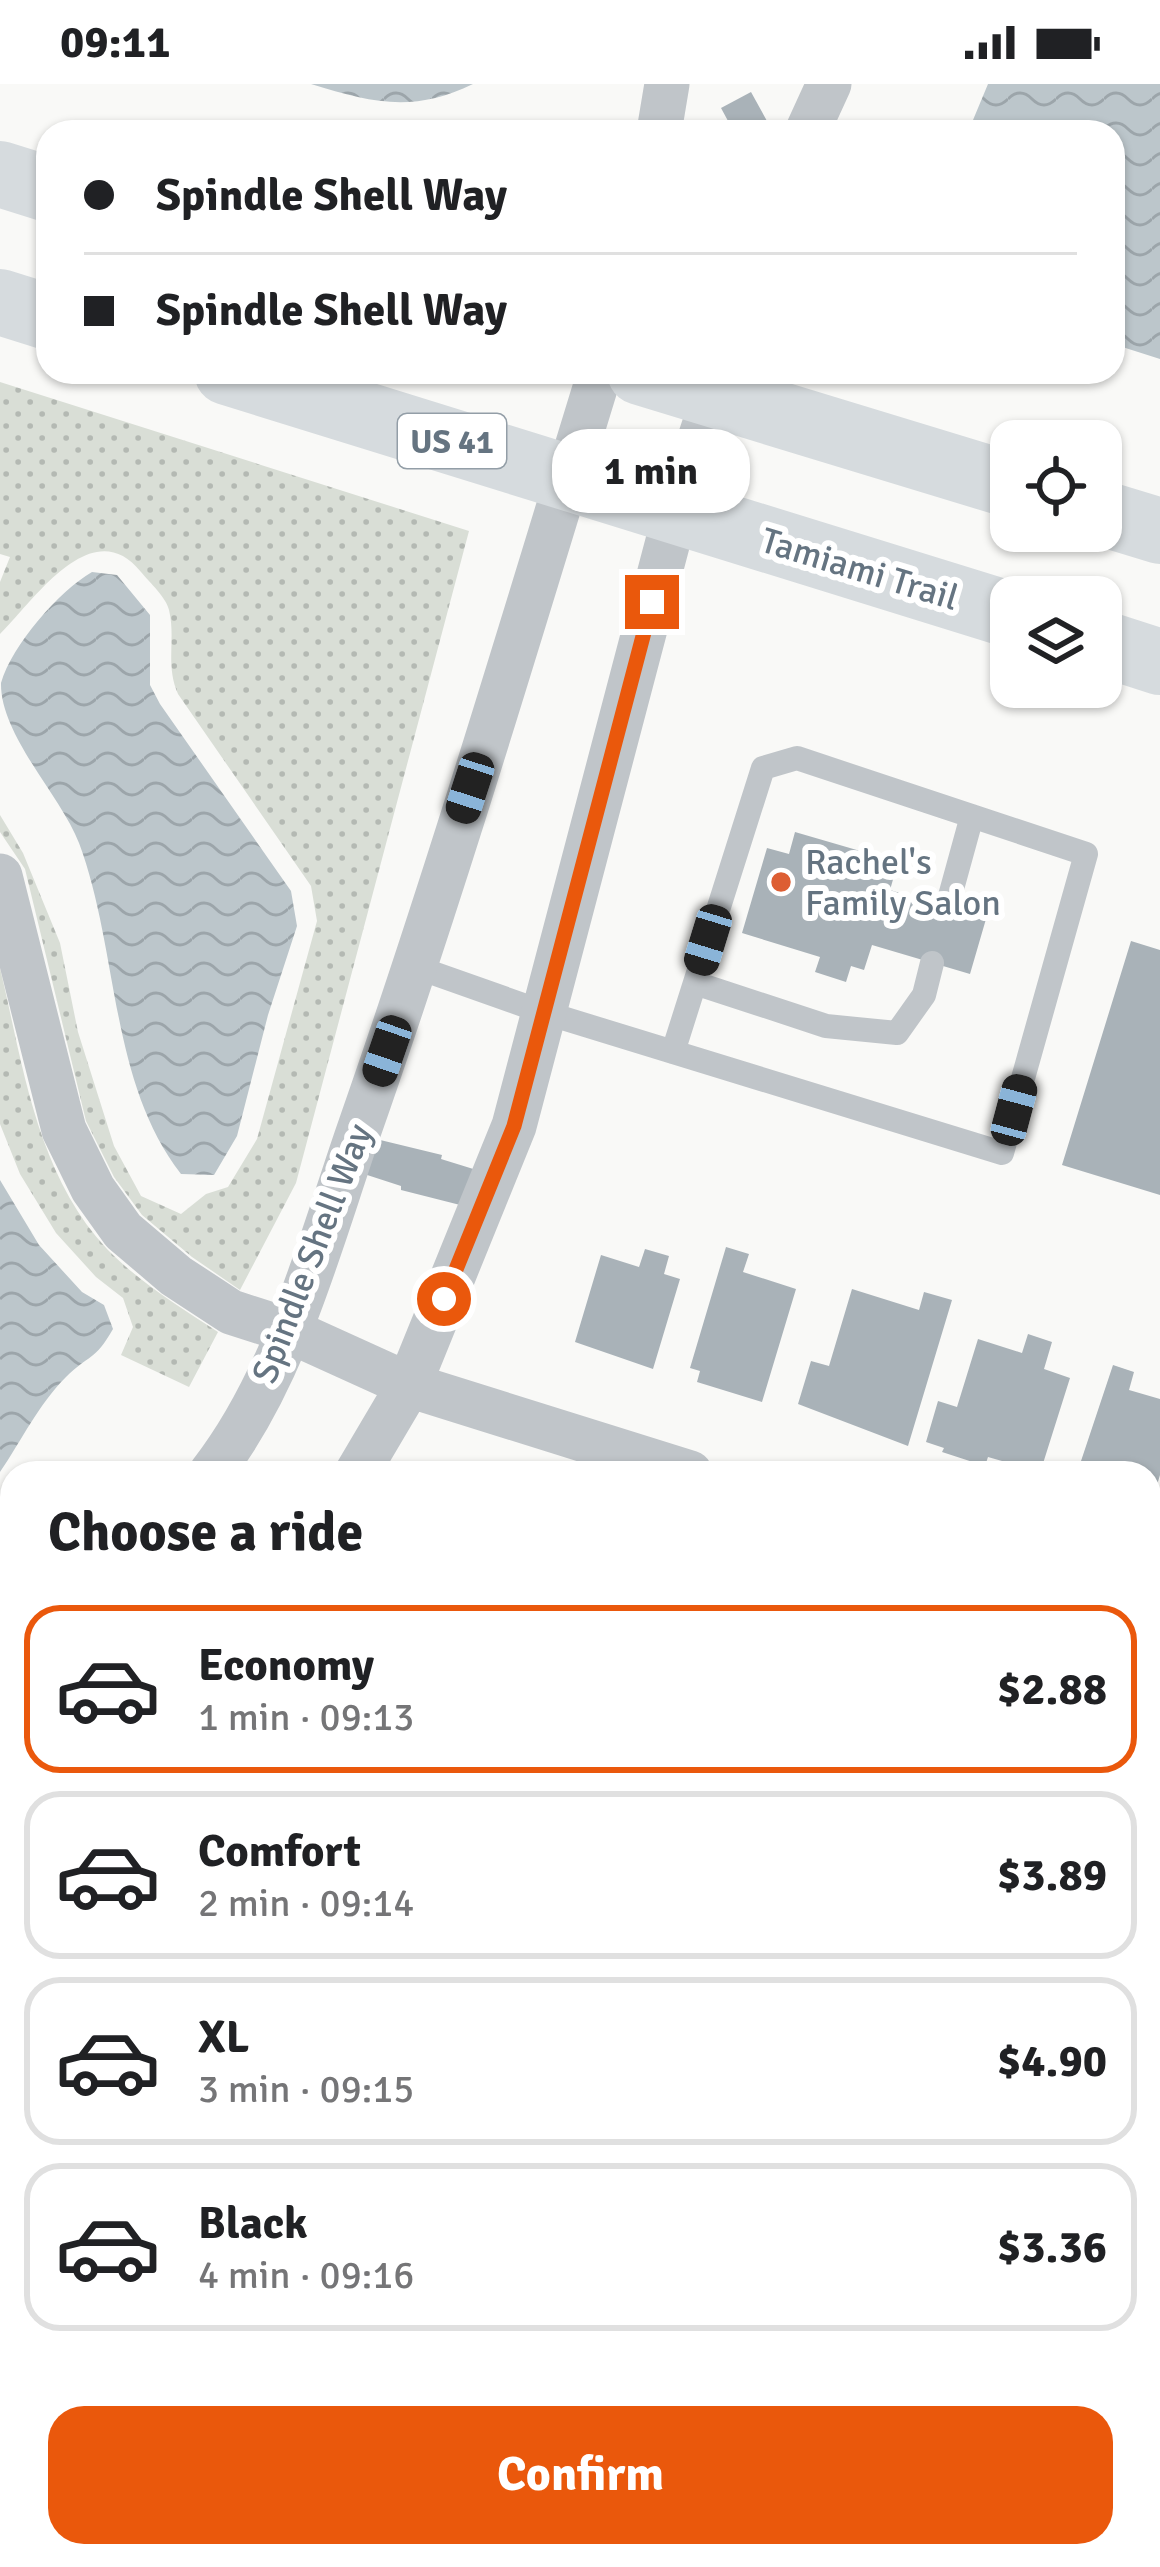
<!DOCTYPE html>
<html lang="en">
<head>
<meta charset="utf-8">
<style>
  body { margin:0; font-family:Signika,sans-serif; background:#f2f2f2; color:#202124; height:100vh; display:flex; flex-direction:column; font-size:45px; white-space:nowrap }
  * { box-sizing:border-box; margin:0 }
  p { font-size:39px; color:#757577 }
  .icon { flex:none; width:66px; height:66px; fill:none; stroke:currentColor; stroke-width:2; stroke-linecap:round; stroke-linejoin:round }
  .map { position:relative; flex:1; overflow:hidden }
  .side { position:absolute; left:0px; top:1377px; width:1161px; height:1107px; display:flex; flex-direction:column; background:#fff; border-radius:36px 36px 0 0; box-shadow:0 3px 9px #0004 }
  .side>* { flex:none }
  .banner { position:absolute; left:36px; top:36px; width:1089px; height:264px; border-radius:36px; box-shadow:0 3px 9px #0004; display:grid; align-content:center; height:264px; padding:0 48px; background:#fff }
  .controls { position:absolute; left:990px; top:336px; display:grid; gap:24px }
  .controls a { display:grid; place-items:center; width:132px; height:132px; border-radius:24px; background:#fff; box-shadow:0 3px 9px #0004; font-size:60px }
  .end { position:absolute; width:54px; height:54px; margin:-27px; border:15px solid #ea580c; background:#fff; box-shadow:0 0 0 6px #fff }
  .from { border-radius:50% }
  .bubble { position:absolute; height:84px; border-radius:36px; background:#fff; box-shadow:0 3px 9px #0004; font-size:39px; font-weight:800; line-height:84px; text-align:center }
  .car { position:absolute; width:36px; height:72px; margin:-36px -18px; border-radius:15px; box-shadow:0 0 9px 3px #0007; background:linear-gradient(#222 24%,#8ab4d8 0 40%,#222 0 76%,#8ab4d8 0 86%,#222 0) }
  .banner b { display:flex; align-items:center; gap:42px; height:114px; font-size:45px }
  .banner b+b { border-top:3px solid #e0e0e0 }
  .banner i { width:30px; height:30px; background:#202124 }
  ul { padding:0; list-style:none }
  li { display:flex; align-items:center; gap:36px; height:168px; margin:0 24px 18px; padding:0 24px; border:6px solid #e0e0e0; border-radius:36px }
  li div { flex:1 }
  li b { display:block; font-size:45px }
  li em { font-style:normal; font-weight:800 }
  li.on { border-color:#ea580c }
  li>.icon { width:108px; height:108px; stroke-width:1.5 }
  h2 { padding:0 48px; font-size:54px; line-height:144px }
  .action { display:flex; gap:24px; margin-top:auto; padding:24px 48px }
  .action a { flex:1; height:138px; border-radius:36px; background:#ea580c; color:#fff; font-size:48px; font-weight:800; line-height:138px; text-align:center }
  .status { display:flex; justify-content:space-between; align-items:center; height:84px; padding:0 60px; background:#fff; direction:ltr }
  .status svg { height:33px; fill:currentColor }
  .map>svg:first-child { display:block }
  .grass { fill:url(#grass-dots) }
  .water { fill:url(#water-waves) }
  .building { fill:#a9b2b8 }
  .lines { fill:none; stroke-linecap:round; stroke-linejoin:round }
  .lane { stroke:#c0c5c9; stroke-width:24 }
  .street { stroke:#c0c5c9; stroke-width:45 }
  .primary { stroke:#d6dbde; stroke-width:66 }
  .route { stroke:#ea580c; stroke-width:15 }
  .poi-dot { fill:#dd5e33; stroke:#fff; stroke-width:4.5 }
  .labels { text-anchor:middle; stroke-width:12; stroke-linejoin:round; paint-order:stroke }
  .shield { fill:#fff; stroke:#939ea7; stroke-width:3 }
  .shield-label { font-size:33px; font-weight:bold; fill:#657481 }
  .street-label { font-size:36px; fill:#657481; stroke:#fff }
  .poi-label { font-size:36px; fill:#657481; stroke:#fff; text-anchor:start }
</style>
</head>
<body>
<div class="status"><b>09:11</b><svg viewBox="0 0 49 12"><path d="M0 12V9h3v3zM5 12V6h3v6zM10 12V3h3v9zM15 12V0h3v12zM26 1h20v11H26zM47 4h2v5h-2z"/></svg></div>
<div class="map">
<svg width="1160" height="2483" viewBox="0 0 1160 2483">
  <defs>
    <pattern id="grass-dots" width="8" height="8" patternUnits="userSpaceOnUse" patternTransform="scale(3)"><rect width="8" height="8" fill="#d9ded6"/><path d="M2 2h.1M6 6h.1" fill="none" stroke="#b4b9b3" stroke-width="1.8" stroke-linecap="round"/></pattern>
    <pattern id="water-waves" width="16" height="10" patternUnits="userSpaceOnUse" patternTransform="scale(3)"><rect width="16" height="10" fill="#bcc6cb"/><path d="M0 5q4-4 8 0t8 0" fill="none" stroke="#9ca5aa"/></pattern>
  </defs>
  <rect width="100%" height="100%" fill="#f9f9f7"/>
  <path class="grass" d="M0 298 469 447 296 1099 240 1206 192 1173 142 1131 114 1093 86 1037 25 785 0 748V731L23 769 60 859 78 948 114 1062 141 1112 181 1130 206 1110 228 1103 257 1055 317 837 311 802 178 610C165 581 176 555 169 526 166 513 150 499 141 488 92 426 32 519 0 550V498L10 473 0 470Z
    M0 884C23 980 36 1089 107 1165 139 1198 180 1223 218 1248L189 1303 121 1271 133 1243 123 1214 96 1193 56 1149 20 1090 0 1040Z"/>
  <path class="water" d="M311 0H473C414 29 372 19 311 0Z
    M988 0H1160V275L1113 260V48H968Z
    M92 488 117 491 150 531V601L160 620 291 807 297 842 268 931 237 1052 214 1091 181 1090C109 997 119 866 79 759 61 712 0 651 1 599 12 561 59 507 92 488Z
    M0 1096 39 1161 82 1208 104 1221 113 1245C95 1277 88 1271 66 1293 38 1321 22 1356 0 1388Z
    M0 2314 12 2341V2472H52L54 2483H0Z
    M1149 2317 1160 2332V2483H782L781 2472H1149Z"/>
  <path class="building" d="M751 8 767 37 746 48H734L721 24Z
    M795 748 898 778 890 806 986 835 970 890 872 861 864 886 851 882 846 898 815 888 820 873 742 849 767 764 789 770Z
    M1131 857 1160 866V1111L1062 1081Z
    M372 1054 442 1071 441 1075 483 1088 472 1124 401 1106V1102L361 1089Z
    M726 1163 749 1170 743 1188 796 1205 762 1318 697 1298 700 1287 690 1284Z
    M645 1165 669 1172 664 1190 680 1195 653 1285 575 1258 601 1171 639 1183Z
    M852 1205 919 1226 924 1208 952 1216 908 1362 798 1320 811 1277 829 1282Z
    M1028 1250 1052 1258 1044 1285 1070 1294 1040 1389 1022 1383 1020 1389H998L1002 1377 988 1373 985 1382 942 1368 944 1364 926 1358 938 1317 957 1323 978 1255 1022 1269Z
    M1113 1281 1134 1288 1129 1306 1160 1315V1391L1150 1424 1149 1389H1077Z
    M1160 1639V1729L1149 1720V1653Z
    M1160 1836V1873L1154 1877 1149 1868V1842Z
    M12 1909V2028L0 2010V1917Z
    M210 2472H331L333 2483H213Z
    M521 2472H609L611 2483H523Z"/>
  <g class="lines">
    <path class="lane" d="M947 823 972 732
      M413 882 543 928 1002 1069 1086 770 797 674 763 684 673 968
      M695 899 826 942 897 949 924 911 932 879"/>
    <path class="street" d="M659 48 667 0
      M807 48 829 0
      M0 792 64 1046 93 1105 123 1147 176 1192 231 1228 290 1247 409 1301 690 1389
      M211 1389C285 1294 319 1162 358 1049 446 798 522 542 600 288
      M357 1389 409 1301 514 1042 676 427 722 288
      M1149 1532 1160 1536
      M0 1616 12 1606
      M0 1649 12 1662
      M439 2472 441 2483"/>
    <path class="primary" d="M0 90 48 105
      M0 218 48 233
      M227 288 1011 531
      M640 288 1011 401
      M1101 429 1160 447
      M1101 559 1160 578"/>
  </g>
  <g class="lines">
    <path class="route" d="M444 1215 514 1042 652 518"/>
  </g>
  <circle class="poi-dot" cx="781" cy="798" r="12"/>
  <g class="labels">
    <rect class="shield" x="398" y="330" width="108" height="54" rx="9"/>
    <g class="shield-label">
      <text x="452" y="369">US 41</text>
    </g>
    <g class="street-label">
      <text transform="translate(860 484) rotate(17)" y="13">Tamiami Trail</text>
      <text transform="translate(311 1169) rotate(-69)" y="13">Spindle Shell Way</text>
    </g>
    <g class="poi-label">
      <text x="805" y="790">Rachel's<tspan x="805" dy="41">Family Salon</tspan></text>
    </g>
  </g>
</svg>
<div class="controls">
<a><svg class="icon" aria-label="locate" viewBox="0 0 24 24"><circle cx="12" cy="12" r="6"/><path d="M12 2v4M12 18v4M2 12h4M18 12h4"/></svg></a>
<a><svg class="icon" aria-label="layers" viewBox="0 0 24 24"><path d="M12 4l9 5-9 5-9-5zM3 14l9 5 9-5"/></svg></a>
</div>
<i class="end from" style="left:444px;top:1215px"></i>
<i class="end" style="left:652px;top:518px"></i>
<div class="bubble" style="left:552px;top:345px;width:198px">1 min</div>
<i class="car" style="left:470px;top:704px;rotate:198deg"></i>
<i class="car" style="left:708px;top:856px;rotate:197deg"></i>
<i class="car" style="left:387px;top:967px;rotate:199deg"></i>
<i class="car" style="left:1014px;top:1026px;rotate:15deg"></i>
<div class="banner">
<b><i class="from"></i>Spindle Shell Way</b>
<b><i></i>Spindle Shell Way</b>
</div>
<section class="side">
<h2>Choose a ride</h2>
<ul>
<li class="on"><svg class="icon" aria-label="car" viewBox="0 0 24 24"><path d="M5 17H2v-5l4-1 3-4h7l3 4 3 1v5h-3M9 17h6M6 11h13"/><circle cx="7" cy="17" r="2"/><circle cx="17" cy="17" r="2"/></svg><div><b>Economy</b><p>1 min · 09:13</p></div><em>$2.88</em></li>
<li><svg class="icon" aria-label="car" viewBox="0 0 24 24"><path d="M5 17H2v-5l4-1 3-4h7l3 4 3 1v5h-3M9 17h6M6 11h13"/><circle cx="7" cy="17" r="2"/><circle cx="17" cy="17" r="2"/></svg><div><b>Comfort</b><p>2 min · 09:14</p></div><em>$3.89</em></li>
<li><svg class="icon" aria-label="car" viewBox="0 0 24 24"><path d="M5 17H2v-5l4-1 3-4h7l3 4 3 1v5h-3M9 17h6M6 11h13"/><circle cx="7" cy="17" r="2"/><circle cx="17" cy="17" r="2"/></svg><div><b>XL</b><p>3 min · 09:15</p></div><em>$4.90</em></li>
<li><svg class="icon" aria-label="car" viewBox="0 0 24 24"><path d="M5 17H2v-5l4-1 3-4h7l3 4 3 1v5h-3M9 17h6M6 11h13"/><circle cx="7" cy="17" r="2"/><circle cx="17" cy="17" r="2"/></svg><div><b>Black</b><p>4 min · 09:16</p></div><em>$3.36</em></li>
</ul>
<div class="action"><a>Confirm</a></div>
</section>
</div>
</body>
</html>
